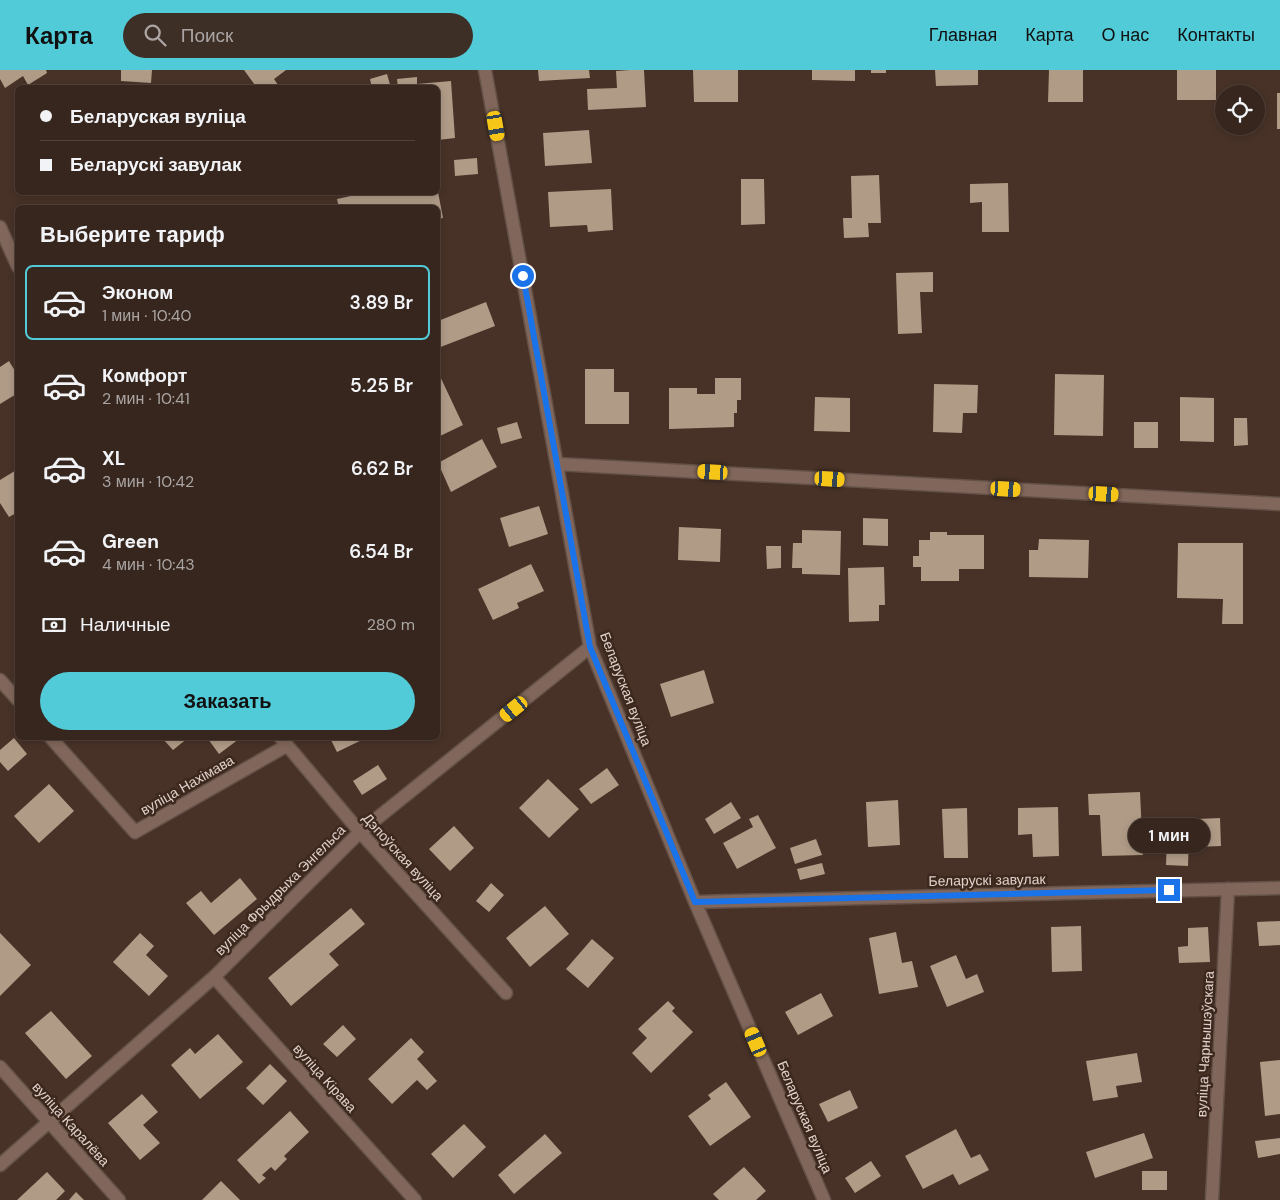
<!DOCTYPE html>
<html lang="ru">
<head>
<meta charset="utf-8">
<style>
  body { margin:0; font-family:"DM Sans",sans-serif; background:#3d2e26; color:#f1f3f6; height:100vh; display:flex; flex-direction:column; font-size:19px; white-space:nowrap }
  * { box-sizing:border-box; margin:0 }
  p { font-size:16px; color:#aaa5a4 }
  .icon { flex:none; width:28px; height:28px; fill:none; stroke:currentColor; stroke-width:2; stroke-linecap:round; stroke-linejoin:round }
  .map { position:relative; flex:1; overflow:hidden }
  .panel { position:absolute; left:15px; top:135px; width:425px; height:535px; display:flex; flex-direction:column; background:#36261d; border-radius:8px; box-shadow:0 2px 8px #0003,0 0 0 1px #50433b }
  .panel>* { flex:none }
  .guide { position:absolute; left:15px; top:15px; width:425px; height:110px; border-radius:8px; box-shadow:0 2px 8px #0003,0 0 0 1px #50433b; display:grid; align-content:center; height:110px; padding:0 25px; background:#36261d }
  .fabs { position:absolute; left:1215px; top:15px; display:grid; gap:10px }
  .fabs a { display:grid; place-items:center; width:50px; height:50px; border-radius:50%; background:#36261d; box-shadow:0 2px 8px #0003,0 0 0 1px #50433b; font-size:25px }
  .end { position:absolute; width:22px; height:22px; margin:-11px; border:6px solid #1a73e8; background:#fff; box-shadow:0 0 0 2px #fff }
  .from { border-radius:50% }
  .bubble { position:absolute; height:35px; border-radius:18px; background:#36261d; box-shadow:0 2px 8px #0003,0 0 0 1px #50433b; font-size:16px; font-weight:600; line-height:35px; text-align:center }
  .car { position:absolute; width:15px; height:30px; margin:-15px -8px; border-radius:6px; box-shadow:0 0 4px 1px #0007; background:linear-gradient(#f5c518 24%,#345 0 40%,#f5c518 0 76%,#345 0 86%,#f5c518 0) }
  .guide b { display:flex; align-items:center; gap:18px; height:48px; font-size:19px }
  .guide b+b { border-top:1px solid #50433b }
  .guide i { width:12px; height:12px; background:#f1f3f6 }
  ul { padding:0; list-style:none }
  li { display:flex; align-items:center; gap:15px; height:75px; margin:0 10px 8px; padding:0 15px; border:2px solid transparent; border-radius:8px }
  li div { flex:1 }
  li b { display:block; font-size:19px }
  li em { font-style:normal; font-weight:600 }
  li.selected { border-color:#52cbd8 }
  li>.icon { width:45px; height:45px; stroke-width:1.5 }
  h2 { padding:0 25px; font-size:22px; line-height:60px }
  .pay { display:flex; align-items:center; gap:12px; height:55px; padding:0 25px; font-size:19px }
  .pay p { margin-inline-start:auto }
  .primary-button { display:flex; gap:10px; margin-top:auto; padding:10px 25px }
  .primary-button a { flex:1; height:58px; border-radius:30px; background:#52cbd8; color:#111; font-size:20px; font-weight:600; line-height:58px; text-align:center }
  header { display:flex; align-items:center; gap:30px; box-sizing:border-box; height:70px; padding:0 25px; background:#52cbd8; color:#111 }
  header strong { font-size:24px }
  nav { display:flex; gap:28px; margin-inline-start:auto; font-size:18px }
  .search { width:350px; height:45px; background:#3d2e26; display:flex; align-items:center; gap:12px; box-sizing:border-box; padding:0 18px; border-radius:28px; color:#aaa5a4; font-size:19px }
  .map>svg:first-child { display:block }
  .building { fill:#b09b87 }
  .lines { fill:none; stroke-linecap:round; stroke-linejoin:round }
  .minor-casing { stroke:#635047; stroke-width:15 }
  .minor { stroke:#81675b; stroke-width:12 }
  .route { stroke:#1a73e8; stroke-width:6 }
  .labels { text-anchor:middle; stroke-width:5; stroke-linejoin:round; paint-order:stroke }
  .street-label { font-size:14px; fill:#e0d1cb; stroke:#3d281d }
</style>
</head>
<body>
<header>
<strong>Карта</strong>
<div class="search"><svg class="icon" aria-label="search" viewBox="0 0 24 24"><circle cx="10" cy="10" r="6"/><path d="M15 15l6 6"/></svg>Поиск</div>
<nav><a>Главная</a><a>Карта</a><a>О нас</a><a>Контакты</a></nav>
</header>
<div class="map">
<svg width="1280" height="1130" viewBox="0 0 1280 1130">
  <rect width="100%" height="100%" fill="#483227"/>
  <path class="building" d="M0 0H46L47 3 28 15 23 6 5 18 0 9Z
    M121 0H152L151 13 121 11Z
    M244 0H286L274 9 280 18H257Z
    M538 0H589L590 8 539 11Z
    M630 0H644L646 37 588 40 587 19 617 18 616 1Z
    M693 0H738V32H694Z
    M812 0H855V11L812 10Z
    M871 0H886V3H871Z
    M935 0H978V15L936 16Z
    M1049 0H1083V32H1048Z
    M1177 0H1216V30H1177Z
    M387 4 391 18H372L370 9Z
    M417 7V14L451 11 455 68 438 70V18H398L397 9Z
    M1277 23H1280V59H1277Z
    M589 60 592 93 545 96 543 63Z
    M477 88 478 104 455 106 454 90Z
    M879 105 881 153H868L869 167 844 168 843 148H852L851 106Z
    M741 109H764L765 154 741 155Z
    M1008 113 1009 162H982V132L970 133V114Z
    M611 119 613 160 588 162 587 155 550 157 548 122Z
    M369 122H394V125L408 122H438L443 148 438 149V138H339L337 129Z
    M933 202V222H920L922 263 898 264 896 203Z
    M486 232 495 256 438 278V251Z
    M9 291 18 306V323L0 334V297Z
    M585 299H614V322H629V354H585Z
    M438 302 463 355 438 367Z
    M1055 304 1104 305 1103 366 1054 365Z
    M715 308H741V330H737V343H734V357L669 359V318H697V324H715Z
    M934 314 978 315 977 343H963L962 363 933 362Z
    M815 327 850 328V362L814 361Z
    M1180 327 1214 328V372L1180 371Z
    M1234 348H1247L1248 375 1234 376Z
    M517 352 522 368 501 374 497 358Z
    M1134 352H1158V378H1134Z
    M482 369 497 397 451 422 438 393Z
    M18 399V442L9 447 0 433V410Z
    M539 436 548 464 509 477 500 448Z
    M863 448 888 449V476L863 475Z
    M679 457 721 459 720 492 678 490Z
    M802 460 841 461 840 505 802 504V498H792L793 473H802Z
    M930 462H947V465H984V499H959V511H921V497H913V486H919V470H930Z
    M1039 469 1089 470 1088 508 1029 507V480H1038Z
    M1178 473H1243V554H1222L1223 529 1177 528Z
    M766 476H781V498L767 499Z
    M531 494 544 521 517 533 519 538 493 550 478 519Z
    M884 497 885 535H879V551L849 552 848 498Z
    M704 600 714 633 671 647 660 614Z
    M14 668 27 684 8 701 0 692V680Z
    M162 668H188L173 680Z
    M210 668H238L239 669 219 684 208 669Z
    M330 668H366L337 682Z
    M378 695 387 709 362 725 353 711Z
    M607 698 619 715 591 734 579 719Z
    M548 709 579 739 549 768 519 738Z
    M49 714 74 741 39 773 14 746Z
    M1140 722 1143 785 1102 786 1100 745H1089L1088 724Z
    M898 730 900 775 868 777 866 732Z
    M731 732 741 748 714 764 705 749Z
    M1058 737 1059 786 1033 787 1032 764 1018 765V738Z
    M967 738 968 788H944L942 739Z
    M758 745 776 778 737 799 723 773 753 757 749 749Z
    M1220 748 1221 776 1198 777 1197 749Z
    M454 756 474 778 450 801 429 779Z
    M1167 765 1189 766 1188 796 1166 795Z
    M816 769 822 785 795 794 790 778Z
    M822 793 825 804 800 810 797 799Z
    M240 808 257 829 214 865 186 833 201 821 211 833Z
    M491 813 504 825 489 842 476 831Z
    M545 836 569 864 530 897 506 868Z
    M351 838 365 854 329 884 339 895 291 936 268 908Z
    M1280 851V875L1259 876 1257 852Z
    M1081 856 1082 901 1052 902 1051 857Z
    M1208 857 1210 892 1179 893 1178 877 1188 876V858Z
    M896 862 902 893 912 891 918 917 879 924 869 868Z
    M0 863 31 895 0 926Z
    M140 863 154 876 146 885 168 906 149 926 113 892Z
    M592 869 614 888 588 918 566 899Z
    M956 885 966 909 977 904 984 922 947 937 930 896Z
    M821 923 833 946 798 965 785 942Z
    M668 931 675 938 672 941 693 962 651 1003 632 983 647 968 638 959Z
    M51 941 92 986 66 1009 25 963Z
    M343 955 356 969 337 987 323 974Z
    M218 964 243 992 200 1029 171 995 190 978 195 984Z
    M411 968 424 982 417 989 437 1011 427 1020 417 1010 392 1034 368 1009Z
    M1137 983 1142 1012 1116 1016 1118 1027 1093 1031 1086 991Z
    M1280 990V1044L1265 1046 1260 992Z
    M270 994 287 1011 263 1035 246 1018Z
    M726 1012 751 1047 710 1076 688 1046 711 1029 708 1025Z
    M850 1020 858 1038 828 1052 819 1034Z
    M142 1024 158 1042 143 1055 160 1073 140 1090 108 1053Z
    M290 1041 309 1062 284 1086 287 1089 275 1101 271 1097 262 1105 266 1108 259 1114 237 1090Z
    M464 1054 486 1077 453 1108 431 1084Z
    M956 1059 971 1088 980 1084 989 1100 959 1115 953 1104 923 1119 905 1086Z
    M1144 1063 1153 1088 1095 1108 1086 1082Z
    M545 1064 562 1083 514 1124 498 1105Z
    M1280 1068V1084L1258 1088 1255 1071Z
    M871 1091 881 1106 855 1123 845 1108Z
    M744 1097 766 1121 756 1130H719L713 1124Z
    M1142 1101H1167V1120H1142Z
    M47 1102 65 1121 56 1130H17Z
    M221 1111 240 1130H202Z
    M76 1122 84 1130H69Z"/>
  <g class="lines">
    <g class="minor-casing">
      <path id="minor" d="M485 0 590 577 695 832 824 1130
        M0 157 18 197
        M557 394 1280 434
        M0 610 18 630
        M51 668 135 762 286 676
        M281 668 360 762 506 923
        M695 832 1280 818
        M214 907 415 1130
        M0 997 119 1130
        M0 1095 214 907 360 762 590 577
        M1212 1130 1228 819"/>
    </g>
    <use href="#minor" class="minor"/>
  </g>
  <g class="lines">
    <path class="route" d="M523 206 590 577 695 832 1169 820"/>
  </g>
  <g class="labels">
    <g class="street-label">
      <text transform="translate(626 619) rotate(69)" y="5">Беларуская вуліца</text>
      <text transform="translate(187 715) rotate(-30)" y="5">вуліца Нахімава</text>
      <text transform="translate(403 787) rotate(48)" y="5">Дэпоўская вуліца</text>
      <text transform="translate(987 810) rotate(-1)" y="5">Беларускі завулак</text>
      <text transform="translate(280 820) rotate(-45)" y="5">вуліца Фрыдрыха Энгельса</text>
      <text transform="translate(1205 974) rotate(-87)" y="5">вуліца Чарнышэўскага</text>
      <text transform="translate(325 1008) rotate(48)" y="5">вуліца Кірава</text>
      <text transform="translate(805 1047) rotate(67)" y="5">Беларуская вуліца</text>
      <text transform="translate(71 1054) rotate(48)" y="5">вуліца Каралёва</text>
    </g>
  </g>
</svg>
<div class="fabs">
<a><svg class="icon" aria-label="locate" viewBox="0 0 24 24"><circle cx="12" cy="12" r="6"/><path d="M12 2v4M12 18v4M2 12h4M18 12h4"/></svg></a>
</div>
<i class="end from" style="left:523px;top:206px"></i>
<i class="end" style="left:1169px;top:820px"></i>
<div class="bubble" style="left:1128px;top:748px;width:82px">1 мин</div>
<i class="car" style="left:496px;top:56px;rotate:170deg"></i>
<i class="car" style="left:713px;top:402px;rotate:273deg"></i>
<i class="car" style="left:830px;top:409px;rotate:93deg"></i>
<i class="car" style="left:1006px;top:419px;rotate:93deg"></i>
<i class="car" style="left:1104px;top:424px;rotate:93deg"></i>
<i class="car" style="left:514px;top:639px;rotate:231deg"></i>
<i class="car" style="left:756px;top:972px;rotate:337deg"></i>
<div class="guide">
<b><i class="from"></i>Беларуская вуліца</b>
<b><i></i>Беларускі завулак</b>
</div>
<section class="panel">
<h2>Выберите тариф</h2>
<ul>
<li class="selected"><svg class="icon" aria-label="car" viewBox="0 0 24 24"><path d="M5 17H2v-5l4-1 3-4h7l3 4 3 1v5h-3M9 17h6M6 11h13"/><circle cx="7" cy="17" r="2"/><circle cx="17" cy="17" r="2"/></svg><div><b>Эконом</b><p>1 мин · 10:40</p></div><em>3.89 Br</em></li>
<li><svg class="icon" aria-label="car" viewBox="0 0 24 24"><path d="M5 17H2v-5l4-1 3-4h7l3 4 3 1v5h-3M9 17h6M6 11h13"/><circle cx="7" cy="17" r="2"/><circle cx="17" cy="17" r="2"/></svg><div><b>Комфорт</b><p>2 мин · 10:41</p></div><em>5.25 Br</em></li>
<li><svg class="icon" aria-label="car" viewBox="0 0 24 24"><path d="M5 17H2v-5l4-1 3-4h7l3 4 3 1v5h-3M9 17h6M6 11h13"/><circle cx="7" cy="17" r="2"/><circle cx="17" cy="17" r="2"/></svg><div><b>XL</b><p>3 мин · 10:42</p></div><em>6.62 Br</em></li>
<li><svg class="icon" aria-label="car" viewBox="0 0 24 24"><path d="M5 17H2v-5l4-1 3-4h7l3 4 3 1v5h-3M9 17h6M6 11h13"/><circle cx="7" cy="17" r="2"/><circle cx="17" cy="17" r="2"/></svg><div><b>Green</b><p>4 мин · 10:43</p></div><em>6.54 Br</em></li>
</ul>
<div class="pay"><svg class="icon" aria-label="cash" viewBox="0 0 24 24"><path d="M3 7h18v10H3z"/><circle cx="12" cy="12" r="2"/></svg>Наличные<p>280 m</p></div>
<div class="primary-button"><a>Заказать</a></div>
</section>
</div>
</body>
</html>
